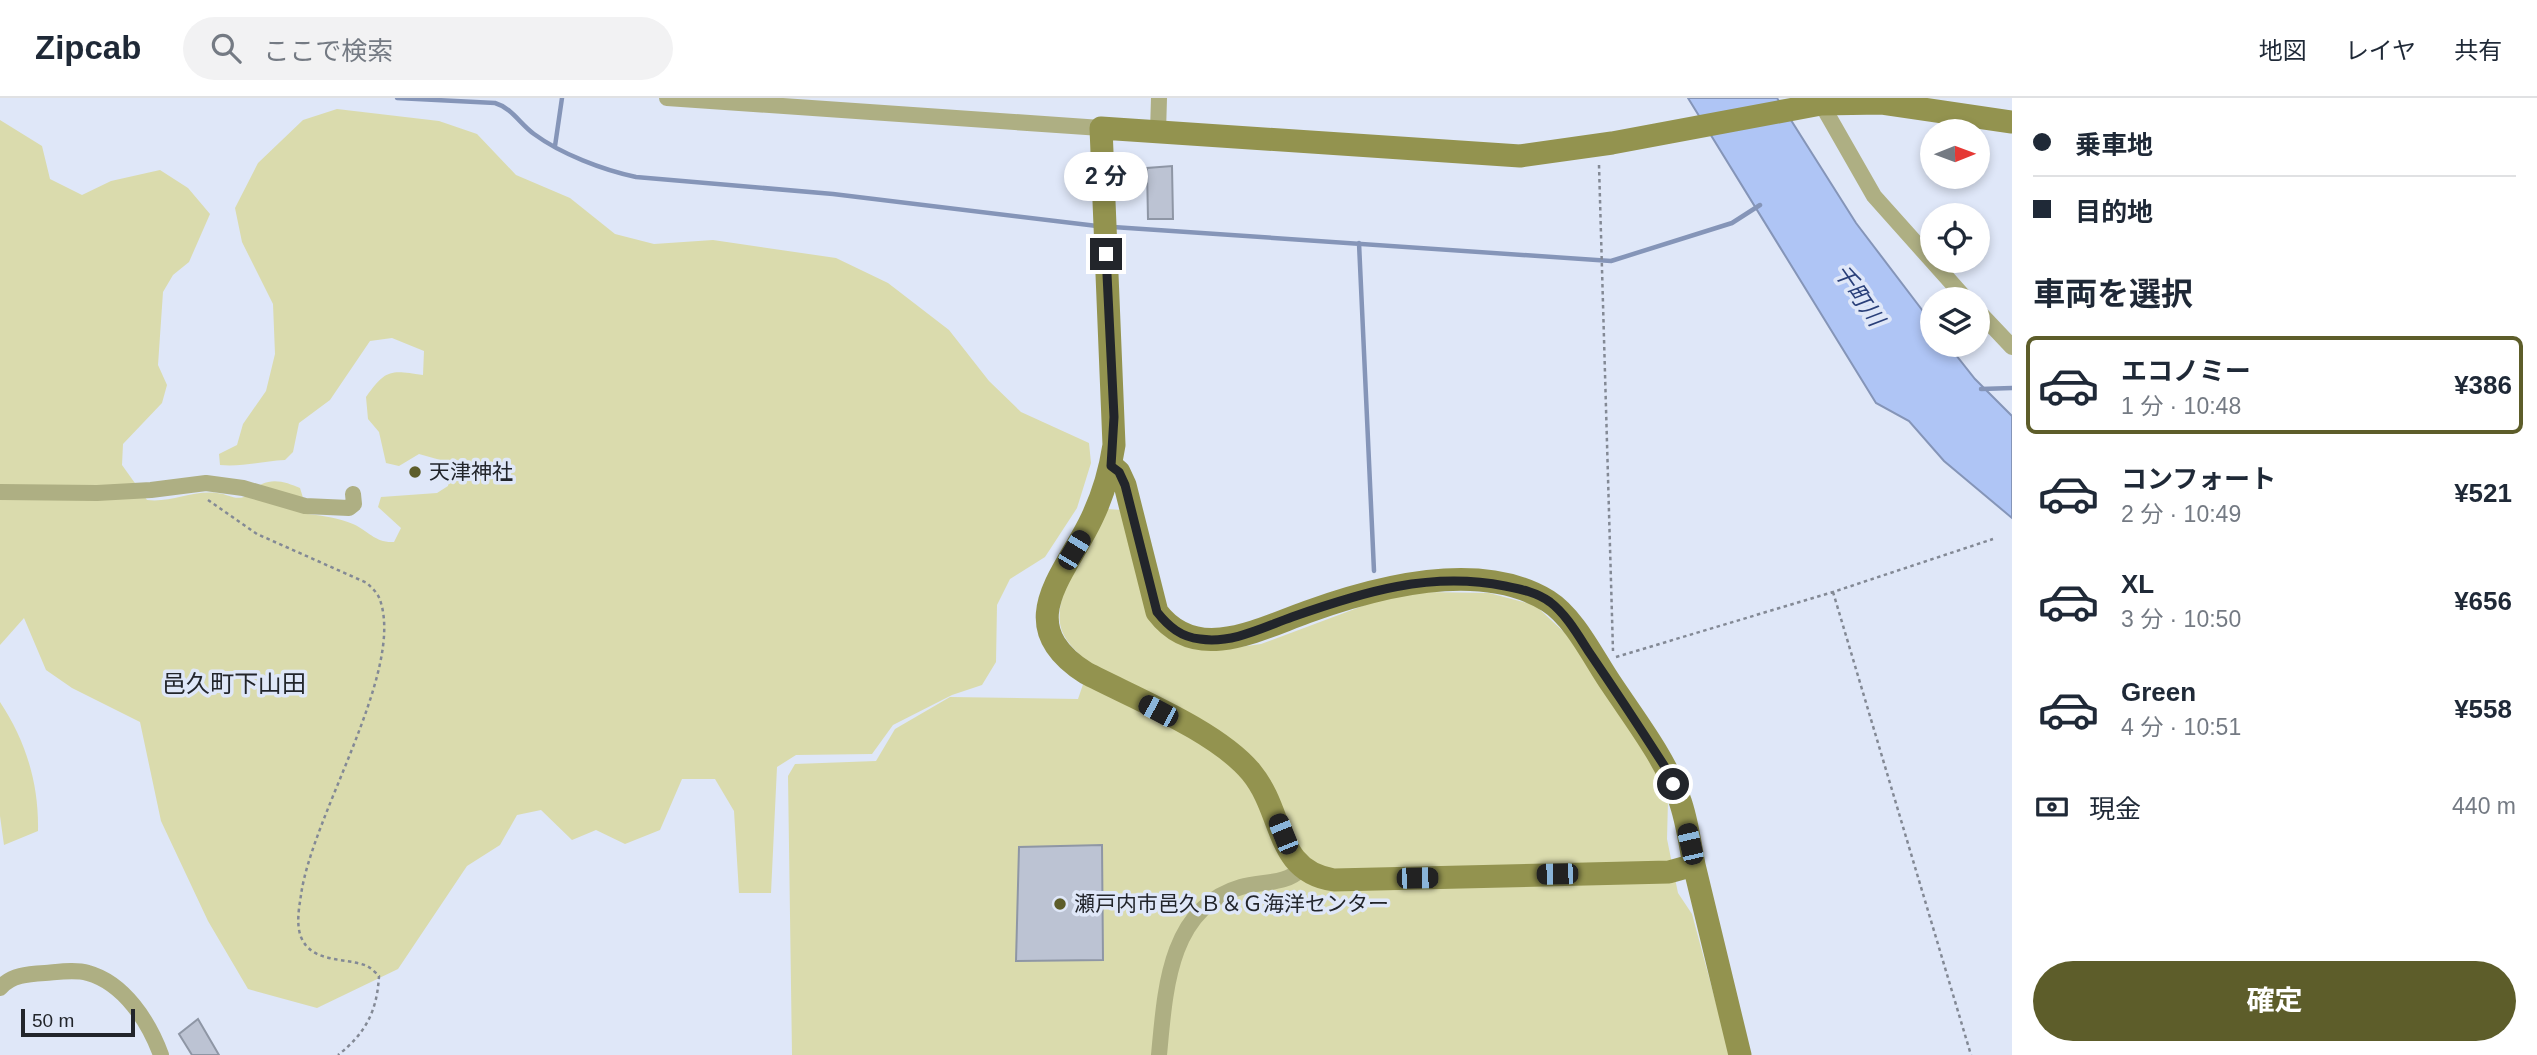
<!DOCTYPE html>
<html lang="ja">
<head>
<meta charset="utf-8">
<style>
  body { margin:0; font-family:Helvetica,"Noto Sans JP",sans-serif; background:#f2f2f3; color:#1f2937; height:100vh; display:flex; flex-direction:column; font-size:26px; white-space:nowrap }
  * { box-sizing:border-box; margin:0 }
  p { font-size:23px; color:#747a83 }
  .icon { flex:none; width:38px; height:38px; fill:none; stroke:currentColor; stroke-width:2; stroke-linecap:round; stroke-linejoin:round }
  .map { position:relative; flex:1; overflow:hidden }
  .side { display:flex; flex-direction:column; background:#fff; width:525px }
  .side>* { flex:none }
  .banner { display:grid; align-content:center; height:154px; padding:0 21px; background:#fff }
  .needle { width:46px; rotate:89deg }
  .buttons { position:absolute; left:1920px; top:21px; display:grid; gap:14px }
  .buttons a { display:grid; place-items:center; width:70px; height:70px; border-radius:50%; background:#fff; box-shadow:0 4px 10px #0003; font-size:35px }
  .scale { position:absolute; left:21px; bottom:18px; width:114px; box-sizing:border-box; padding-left:7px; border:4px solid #22252b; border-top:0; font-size:19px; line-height:24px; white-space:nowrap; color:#22252b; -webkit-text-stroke:5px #dfe7f8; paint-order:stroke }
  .end { position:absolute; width:32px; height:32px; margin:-16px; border:9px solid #22252b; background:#fff; box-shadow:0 0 0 4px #fff }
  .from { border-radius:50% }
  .bubble { position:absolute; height:49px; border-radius:24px; background:#fff; box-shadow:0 4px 10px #0003; font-size:23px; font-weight:700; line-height:49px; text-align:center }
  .car { position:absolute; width:21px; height:42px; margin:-21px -10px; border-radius:9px; box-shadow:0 0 5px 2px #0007; background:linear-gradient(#222 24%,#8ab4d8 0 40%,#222 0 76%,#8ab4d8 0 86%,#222 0) }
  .banner b { display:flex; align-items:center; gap:24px; height:66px; font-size:26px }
  .banner b+b { border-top:2px solid #e0e1e3 }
  .banner i { width:18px; height:18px; background:#1f2937 }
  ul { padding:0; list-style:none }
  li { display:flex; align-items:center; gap:21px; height:98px; margin:0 14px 10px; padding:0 7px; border:4px solid transparent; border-radius:10px }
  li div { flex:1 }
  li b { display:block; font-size:26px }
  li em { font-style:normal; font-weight:700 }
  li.on { border-color:#5d5d2a }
  li>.icon { width:63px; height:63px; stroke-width:1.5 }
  h2 { padding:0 21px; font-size:32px; line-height:84px }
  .pay { display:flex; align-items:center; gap:18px; height:77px; padding:0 21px; font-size:26px }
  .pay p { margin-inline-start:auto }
  .button { display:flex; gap:14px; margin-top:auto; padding:14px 21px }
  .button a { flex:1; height:80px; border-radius:42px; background:#5d5d2a; color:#fff; font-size:28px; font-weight:700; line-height:80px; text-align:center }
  header { display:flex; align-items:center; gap:42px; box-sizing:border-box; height:98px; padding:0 35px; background:#fff; border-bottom:2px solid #e0e1e3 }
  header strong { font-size:33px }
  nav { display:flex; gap:38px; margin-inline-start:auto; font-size:24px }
  .search { width:490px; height:63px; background:#f2f2f3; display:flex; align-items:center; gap:18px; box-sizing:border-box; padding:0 24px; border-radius:38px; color:#747a83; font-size:26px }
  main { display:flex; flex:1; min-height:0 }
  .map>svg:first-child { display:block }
  .green { fill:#dadbad }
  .water { fill:#afc5f5; stroke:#8595b8; stroke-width:2 }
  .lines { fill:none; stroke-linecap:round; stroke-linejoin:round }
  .stream { stroke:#8595b8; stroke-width:4.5 }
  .building { fill:#bcc3d3; stroke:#8e96a5; stroke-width:2 }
  .path { stroke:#838995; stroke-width:2.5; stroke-dasharray:3.5 3.5; stroke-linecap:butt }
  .street { stroke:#aeaf83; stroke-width:16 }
  .secondary { stroke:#93934f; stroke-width:23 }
  .route { stroke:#22252b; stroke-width:9 }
  .poi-dot { fill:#5d5d2a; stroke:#dfe7f8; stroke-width:2.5 }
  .labels { text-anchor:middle; stroke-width:7; stroke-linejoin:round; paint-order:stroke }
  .poi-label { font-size:21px; fill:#22252b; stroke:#dfe7f8; text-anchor:start }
  .water-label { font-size:23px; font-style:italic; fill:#293f79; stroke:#dfe7f8 }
  .quarter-label { font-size:24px; fill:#22252b; stroke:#dfe7f8 }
</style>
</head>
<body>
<header>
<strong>Zipcab</strong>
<div class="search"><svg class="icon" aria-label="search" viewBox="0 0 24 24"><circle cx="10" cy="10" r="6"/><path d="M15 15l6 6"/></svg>ここで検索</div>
<nav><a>地図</a><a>レイヤ</a><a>共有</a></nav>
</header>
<main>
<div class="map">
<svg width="2012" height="957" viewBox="0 0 2012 957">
  <rect width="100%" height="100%" fill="#dfe7f8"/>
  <path class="green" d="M337 11 439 23 477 36 516 77 570 100 615 136 654 146 713 142 836 160 888 185 949 232 989 283 1021 314 1089 345 1091 365 1077 410 1045 459 1010 481 997 507 996 564 982 587 952 597 893 627 872 656 796 657 777 669 771 795H739L734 713 715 681H682L660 732 625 746 596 732 572 742 541 712 517 717 500 747 467 768 398 871 317 910 248 891 208 823 161 723 140 624 72 590 46 572 24 520 0 547V22L42 48 50 81 82 97 111 83 160 72 188 90 210 116 189 164 173 177 163 194 158 267 167 287 162 305 123 346 122 367 147 402C171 405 192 392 217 395 228 396 234 402 244 399 252 397 255 389 262 386 275 380 288 385 300 390L308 416C324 418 339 420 353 426 369 433 375 445 394 444L401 430 378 409 381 399 437 395 448 388 451 365 419 356 399 368 386 365 379 334 368 321 366 299C386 271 390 272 423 277L424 253 392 240 370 243 330 302 299 325 293 354 285 362C262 363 243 369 220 367L219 356 237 347 243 326 266 293 275 256 273 206 242 144 235 110 258 65 303 22Z
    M1107 411 1122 412 1144 502 1226 551 1261 546 1376 503 1424 494 1489 495 1535 507 1566 536 1655 664 1668 702 1667 741 1678 795 1692 816 1730 957H792L788 678 795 666 876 663 895 631 950 599 1078 601 1090 566C1080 557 1067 546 1062 533 1049 499 1091 441 1107 411Z
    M0 604C26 643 39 686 38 733L4 747 0 718Z"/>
  <path class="water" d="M1688 0H1777L1856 125 1932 225V247H1948L1975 281 2012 318V420L1944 363 1909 323 1876 305Z"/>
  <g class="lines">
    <path class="stream" d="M397 0 495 5C512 10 520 26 534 36 561 56 603 72 636 79L833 96 1097 128
      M555 48 562 0
      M1113 129 1611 163 1732 125 1760 107
      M1359 145 1374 473
      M1981 291 2012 290"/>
  </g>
  <path class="building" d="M1172 68 1173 121H1148L1147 70Z
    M1102 747 1103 862 1016 863 1019 749Z
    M198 921 219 957H192L179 936Z"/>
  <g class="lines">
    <path class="path" d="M1599 67 1613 553
      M208 402 257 436 367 485C372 490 378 495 380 502 405 573 312 717 301 797 299 810 296 826 301 839 312 866 346 859 367 868 371 870 376 875 379 878 377 913 366 935 338 957
      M1833 494 1971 957
      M1616 559 1833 494 1993 441"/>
    <path class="street" d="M667 0 1101 30
      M1818 0 1874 98 1966 201
      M1158 34 1159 0
      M1978 213 2012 249
      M0 394 97 395 151 392 206 385 243 390 305 408 349 410 354 406 353 396
      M0 890C11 877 28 876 45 875 58 874 75 871 88 875 124 885 149 924 161 957
      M1159 957C1165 895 1168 810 1241 789 1261 783 1286 787 1301 771"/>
    <path class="secondary" d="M1111 367 1119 374 1125 387 1157 514C1173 535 1194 544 1221 541 1250 538 1279 524 1307 514 1376 489 1480 461 1548 503 1575 520 1594 561 1612 587 1636 623 1664 659 1679 700 1687 721 1690 746 1694 767
      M1740 957 1694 767 1669 774 1334 782C1274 773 1285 715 1251 674 1217 633 1134 600 1086 575 1009 526 1066 476 1092 420 1103 397 1110 373 1114 347L1101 30 1520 58 1612 45 1821 6 1882 5 2012 24"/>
  </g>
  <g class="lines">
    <path class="route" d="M1106 156 1114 319 1111 368 1119 374 1125 387 1157 514C1169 529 1181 539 1200 541 1232 546 1264 529 1292 519 1363 494 1430 473 1505 488 1520 491 1536 494 1550 504 1566 516 1578 537 1589 554 1615 592 1640 630 1665 669L1673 686"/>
  </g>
  <g class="poi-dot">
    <circle cx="415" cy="374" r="7"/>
    <circle cx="1060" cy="806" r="7"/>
  </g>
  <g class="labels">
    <g class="poi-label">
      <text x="429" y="381">天津神社</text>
      <text x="1074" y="813">瀬戸内市邑久Ｂ＆Ｇ海洋センター</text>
    </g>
    <g class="water-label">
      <text transform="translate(1859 197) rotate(55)" y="8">千町川</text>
    </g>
    <g class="quarter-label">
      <text x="234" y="594">邑久町下山田</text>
    </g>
  </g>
</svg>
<div class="buttons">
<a><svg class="needle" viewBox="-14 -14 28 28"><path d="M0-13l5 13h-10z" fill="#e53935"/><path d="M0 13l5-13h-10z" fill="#747a83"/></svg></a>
<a><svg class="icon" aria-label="locate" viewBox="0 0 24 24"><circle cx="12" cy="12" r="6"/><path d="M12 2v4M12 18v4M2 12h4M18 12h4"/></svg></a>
<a><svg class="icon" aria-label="layers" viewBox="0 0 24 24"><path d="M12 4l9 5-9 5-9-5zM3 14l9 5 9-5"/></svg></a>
</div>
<div class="scale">50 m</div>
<i class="end from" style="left:1673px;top:686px"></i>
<i class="end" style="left:1106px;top:156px"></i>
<div class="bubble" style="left:1064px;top:54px;width:84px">2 分</div>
<i class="car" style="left:1074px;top:452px;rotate:31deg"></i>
<i class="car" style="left:1158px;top:613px;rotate:298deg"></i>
<i class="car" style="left:1283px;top:736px;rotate:338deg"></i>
<i class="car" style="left:1690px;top:746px;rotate:347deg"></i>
<i class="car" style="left:1557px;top:776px;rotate:269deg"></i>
<i class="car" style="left:1417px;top:780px;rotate:89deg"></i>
</div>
<section class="side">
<div class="banner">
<b><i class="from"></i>乗車地</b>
<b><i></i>目的地</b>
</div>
<h2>車両を選択</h2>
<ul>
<li class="on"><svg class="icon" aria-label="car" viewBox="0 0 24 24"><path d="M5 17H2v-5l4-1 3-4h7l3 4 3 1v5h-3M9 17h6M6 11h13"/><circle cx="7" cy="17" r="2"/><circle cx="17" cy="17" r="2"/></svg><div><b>エコノミー</b><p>1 分 · 10:48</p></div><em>¥386</em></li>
<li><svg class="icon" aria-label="car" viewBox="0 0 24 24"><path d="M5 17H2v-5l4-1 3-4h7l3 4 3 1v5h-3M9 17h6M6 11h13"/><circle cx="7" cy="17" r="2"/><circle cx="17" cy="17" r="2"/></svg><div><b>コンフォート</b><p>2 分 · 10:49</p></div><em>¥521</em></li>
<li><svg class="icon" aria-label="car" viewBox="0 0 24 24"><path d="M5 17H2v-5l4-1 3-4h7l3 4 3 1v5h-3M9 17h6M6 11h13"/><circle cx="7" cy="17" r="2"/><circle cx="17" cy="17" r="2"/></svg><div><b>XL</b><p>3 分 · 10:50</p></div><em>¥656</em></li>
<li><svg class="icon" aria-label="car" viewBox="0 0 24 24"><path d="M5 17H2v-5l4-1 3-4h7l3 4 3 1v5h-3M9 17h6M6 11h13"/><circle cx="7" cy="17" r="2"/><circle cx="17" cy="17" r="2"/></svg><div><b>Green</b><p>4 分 · 10:51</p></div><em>¥558</em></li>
</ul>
<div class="pay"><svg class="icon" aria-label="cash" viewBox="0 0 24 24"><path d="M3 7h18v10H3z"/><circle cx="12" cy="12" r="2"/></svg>現金<p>440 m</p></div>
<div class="button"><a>確定</a></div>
</section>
</main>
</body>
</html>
